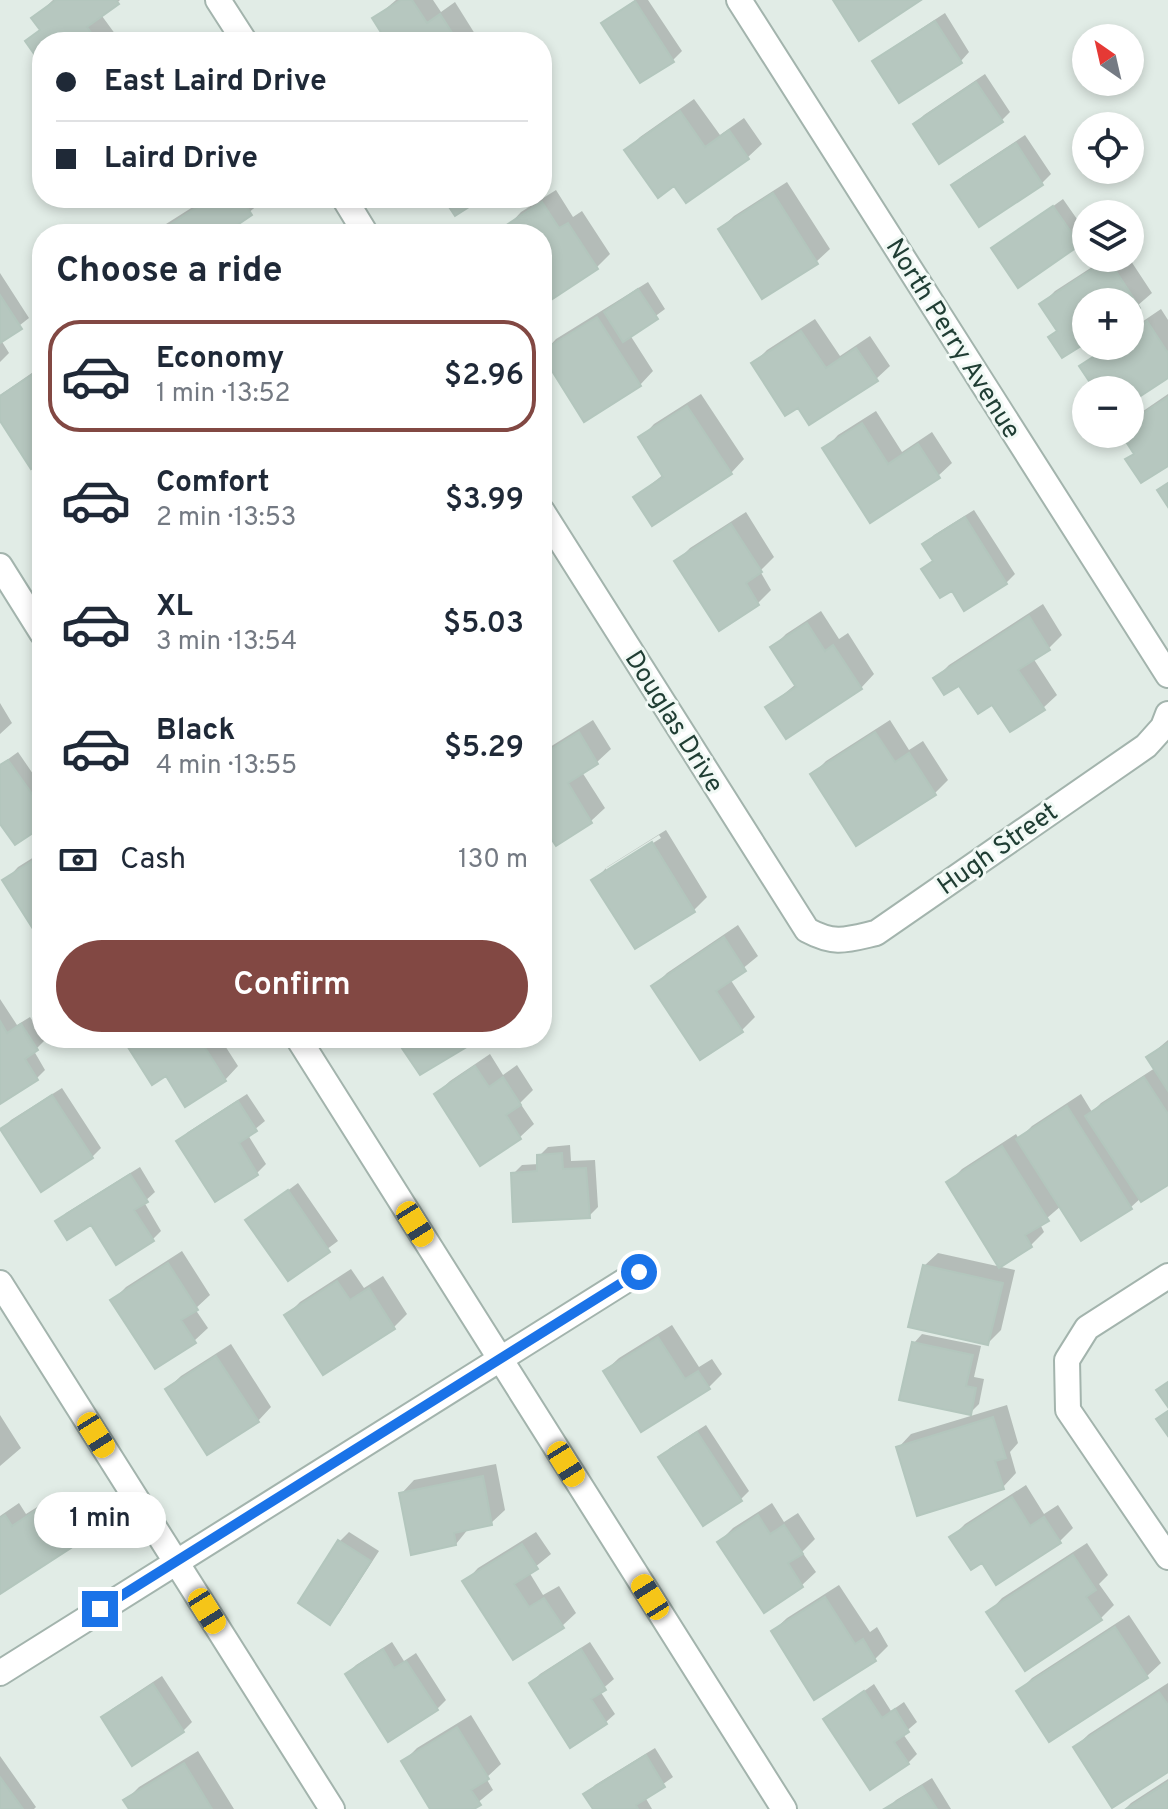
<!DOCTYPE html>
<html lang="en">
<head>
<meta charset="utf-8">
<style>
  body { margin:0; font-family:Overpass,sans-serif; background:#f2f2f3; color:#1f2937; height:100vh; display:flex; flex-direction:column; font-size:30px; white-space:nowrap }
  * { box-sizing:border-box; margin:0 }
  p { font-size:26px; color:#747a83 }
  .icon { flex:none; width:44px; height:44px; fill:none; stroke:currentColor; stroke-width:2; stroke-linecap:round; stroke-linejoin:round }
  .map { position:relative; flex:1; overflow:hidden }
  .drawer { position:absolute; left:32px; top:224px; width:520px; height:824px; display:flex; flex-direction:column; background:#fff; border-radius:32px; box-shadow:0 4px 12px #0003 }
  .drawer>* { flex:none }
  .top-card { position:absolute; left:32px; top:32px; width:520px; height:176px; border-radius:32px; box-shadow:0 4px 12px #0003; display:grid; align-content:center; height:176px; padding:0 24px; background:#fff }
  .needle { width:52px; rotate:326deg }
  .controls { position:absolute; left:1072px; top:24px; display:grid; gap:16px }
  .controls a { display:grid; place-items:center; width:72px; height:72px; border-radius:50%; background:#fff; box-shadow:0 4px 12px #0003; font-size:40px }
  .end { position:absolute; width:36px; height:36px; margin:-18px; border:10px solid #1a73e8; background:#fff; box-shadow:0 0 0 4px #fff }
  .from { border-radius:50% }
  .bubble { position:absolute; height:56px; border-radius:28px; background:#fff; box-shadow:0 4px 12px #0003; font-size:26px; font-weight:600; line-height:56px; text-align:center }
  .car { position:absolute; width:24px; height:48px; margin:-24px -12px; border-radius:10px; box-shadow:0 0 6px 2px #0007; background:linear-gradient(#f5c518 24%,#345 0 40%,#f5c518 0 76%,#345 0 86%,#f5c518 0) }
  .top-card b { display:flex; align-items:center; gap:28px; height:76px; font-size:30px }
  .top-card b+b { border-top:2px solid #e0e1e3 }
  .top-card i { width:20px; height:20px; background:#1f2937 }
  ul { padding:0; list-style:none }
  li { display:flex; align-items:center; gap:24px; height:112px; margin:0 16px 12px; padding:0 8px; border:4px solid transparent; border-radius:32px }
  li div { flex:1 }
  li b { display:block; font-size:30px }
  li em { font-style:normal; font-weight:600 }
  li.selected { border-color:#824843 }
  li>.icon { width:72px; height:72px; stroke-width:1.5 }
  h2 { padding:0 24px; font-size:36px; line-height:96px }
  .pay { display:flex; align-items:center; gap:20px; height:88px; padding:0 24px; font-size:30px }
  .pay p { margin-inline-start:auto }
  .primary-button { display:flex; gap:16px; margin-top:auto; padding:16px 24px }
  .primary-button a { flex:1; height:92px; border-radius:48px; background:#824843; color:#fff; font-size:32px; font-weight:600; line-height:92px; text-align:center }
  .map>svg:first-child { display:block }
  .shadow { fill:#0003; fill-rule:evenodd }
  .building { fill:#b6c7bf; stroke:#b3c6bd; stroke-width:2 }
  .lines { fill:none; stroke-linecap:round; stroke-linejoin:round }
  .minor-casing { stroke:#a3b4ad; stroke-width:28 }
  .minor { stroke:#fff; stroke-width:24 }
  .route { stroke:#1a73e8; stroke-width:10 }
  .labels { text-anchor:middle; stroke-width:6; stroke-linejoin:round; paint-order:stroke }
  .street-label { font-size:26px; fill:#203e34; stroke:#f1f9f5 }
</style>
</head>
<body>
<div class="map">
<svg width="1168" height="1809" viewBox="0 0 1168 1809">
  <rect width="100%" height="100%" fill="#e1ece6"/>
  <path class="shadow" d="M53 0H120L102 16 121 42H42V61L28 41 41 28 34 18Z
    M396 0H433L441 12 455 2 480 42H390L375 18Z
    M635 0H648L682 51 673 60 641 81 603 23Z
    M945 13 969 52 961 61H875L884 53Z
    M985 74 1010 112 1001 121 915 124 924 115Z
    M694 99 720 135 744 118 762 144 748 157 686 200 675 184 627 150 640 137Z
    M1025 135 1051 174 1042 183 980 224 954 185 963 176Z
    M787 182 830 249 816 262 720 229 734 216Z
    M556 190 573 217 582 211 610 254 597 267 542 303V234H513L508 226 521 212Z
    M207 198H263L264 200 235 224 242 234H157L166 224Z
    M1063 199 1086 232V236L1079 244 994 249Z
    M1106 258H1129L1152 293 1130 312V302H1086V340L1050 337 1058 329 1042 304 1055 291Z
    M0 273 29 318 1 340 9 353 0 362Z
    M648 282 665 309 630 335 653 371 640 385 543 353 556 339Z
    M1161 309 1168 320V376L1130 401V390H1097L1082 366 1105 346H1130V330Z
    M815 319 840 356 870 336 890 366 876 379 799 406 754 363 767 350Z
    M42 366V460L0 417V395Z
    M701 394 744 459 731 473 635 497 664 474 641 438 654 424Z
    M1168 394V463L1128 459 1135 452 1123 434H1130V420Z
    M876 411 902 452 932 432 952 463 938 476 870 520 825 449 838 435Z
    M974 510 1015 574 1006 583 924 569 934 559 925 544 934 535Z
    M746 512 774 557 760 571 771 590 758 603 677 561 690 548Z
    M1043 604 1062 635 1049 648 1033 658 1057 695 1043 708 993 702 960 683 936 678 949 665Z
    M821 611 839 639 848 633 874 674 861 688 767 708 796 684 773 647 786 634Z
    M542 613 549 623 542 630Z
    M0 703 12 723 0 734Z
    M593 720 611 749 597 762 582 772 605 808 591 821 556 844 542 821V752Z
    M890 720 909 750 923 741 948 780 935 793 812 775 826 761Z
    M18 752 42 787V824L0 821V765Z
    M666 830 707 897 694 910 635 946 594 881 607 867ZM659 835 661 838 606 873V868Z
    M42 852V939L5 881 18 867Z
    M738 925 758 956 730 979 755 1017 742 1030 701 1057 654 986 667 973Z
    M0 999 17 1025 30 1017 45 1040 34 1051 45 1070 37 1078 0 1102Z
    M135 1038H220L238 1066 225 1080 166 1074 129 1045Z
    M1168 1040V1182L1141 1198 1131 1207 1082 1239 1061 1206 1040 1224 1044 1232 1031 1245 1000 1265 949 1182 962 1169 1016 1134 1019 1139 1032 1126 1081 1094 1092 1112 1101 1103 1155 1068 1148 1057Z
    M490 1054 503 1075 517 1065 533 1090 520 1103 534 1124 520 1137 481 1163 436 1094 450 1081Z
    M62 1088 101 1148 92 1157 3 1129 11 1120Z
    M247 1094 265 1121 248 1135 266 1164 257 1173 216 1200 179 1141 188 1132Z
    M570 1145 571 1161 595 1160 598 1207 589 1216 513 1174 522 1165 539 1164V1156L548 1147Z
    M140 1167 155 1192 144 1202 161 1231 152 1240 91 1222H58L66 1213Z
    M298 1183 338 1241 288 1278 248 1220Z
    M182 1251 210 1295 195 1309 208 1328 194 1341 113 1300 126 1287Z
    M938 1253 1015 1270 1001 1330 988 1343 924 1266Z
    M351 1269 364 1288 383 1276 407 1314 394 1327 287 1315 300 1302Z
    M672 1325 699 1367 712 1359 722 1374 708 1388 605 1371 619 1358Z
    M922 1334 981 1346 974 1377 984 1379 979 1404 970 1413 914 1343Z
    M231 1344 271 1407 258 1421 167 1389 181 1376Z
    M1007 1405 1018 1443 1010 1452 1016 1473 1003 1487 898 1448 911 1434Z
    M0 1415 21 1448 0 1466Z
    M706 1425 749 1491 740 1500 661 1457 670 1448Z
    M496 1464 505 1510 491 1523 469 1528 456 1544 401 1494 414 1480Z
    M1026 1485 1044 1514 1058 1505 1073 1528 1059 1542 983 1560 952 1537 965 1524Z
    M58 1494 83 1533 70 1547 0 1591V1516L19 1503 26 1514Z
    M772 1503 784 1522 798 1513 815 1539 802 1552 816 1572 802 1585 764 1610 719 1542 733 1528Z
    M349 1532 379 1551 339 1613 330 1622 340 1541Z
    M536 1532 551 1554 529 1572 543 1595 559 1586 576 1613 562 1626 465 1582 478 1568Z
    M1087 1543 1108 1575 1099 1584 1114 1605 1100 1619 989 1612 1002 1598Z
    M839 1585 870 1632 877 1627 888 1646 875 1659 815 1697 773 1631 787 1618Z
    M1129 1615 1161 1663 1147 1676 1049 1739 1019 1691 1032 1678Z
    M392 1642 404 1661 416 1653 446 1700 437 1709 347 1674 356 1665Z
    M590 1642 614 1679 600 1691 615 1714 606 1722 531 1683 540 1674Z
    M162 1676 192 1722 183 1731 103 1718 112 1709Z
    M1168 1683V1769L1075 1747 1089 1734Z
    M874 1684 891 1711 904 1702 917 1722 903 1734 917 1754 908 1763 825 1719Z
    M471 1715 501 1764 486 1778 493 1790 470 1809H433L403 1762 417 1748Z
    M655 1748 673 1777 645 1797 652 1809H595L586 1794 595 1785Z
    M198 1751 234 1809H131L126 1800 139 1787Z
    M0 1756 36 1807 34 1809H0Z
    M932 1778 951 1809H887L896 1800Z
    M1168 1779V1809H1125L1131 1803Z"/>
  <path class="building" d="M56 0H116L119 4 87 27 98 42H42V65L25 41 40 30 31 18Z
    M401 0H412L427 23 440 14 458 42H387L372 18Z
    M833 0H921L859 41Z
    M635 1 674 62 640 83 601 23Z
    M935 21 962 63 899 103 872 61Z
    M976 82 1003 122 939 164 913 124Z
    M680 111 705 147 729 130 749 159 686 203 674 186 658 198 624 150Z
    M1016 143 1043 185 979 227 951 185Z
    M773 193 818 264 762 299 718 229Z
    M211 198H241L252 215 224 234H156Z
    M443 198H483L455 216Z
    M542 202 559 228 568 223 598 269 542 306V234H511L505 226Z
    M1053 206 1080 245 1018 288 991 248Z
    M1108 259 1140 308 1130 315V302H1086V343L1062 358 1048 337 1057 331 1039 304Z
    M638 289 658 319 623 342 604 312Z
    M0 295 22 329 0 343Z
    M597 317 641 386 584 422 542 355V351Z
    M1147 321 1168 353V378L1130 403V390H1095L1079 366 1110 346H1130V333Z
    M801 331 826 368 856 348 878 381 809 425 798 408 785 416 751 363Z
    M42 368V462L31 469 0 421V396Z
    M1168 397V466L1141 483 1125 459 1134 454 1121 434H1130V422Z
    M687 406 732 474 652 526 633 497 663 477 638 437Z
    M862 423 888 464 918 444 940 478 870 523 822 448Z
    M1168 483V507L1157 490Z
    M965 517 1007 584 964 611 952 591 940 598 921 569 933 561 922 544Z
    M731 524 762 572 746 583 759 605 719 631 674 561Z
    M1029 616 1050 650 1018 670 1045 710 1010 732 992 705 978 714 959 686 944 695 933 678Z
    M807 623 825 651 833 645 862 689 786 739 765 707 796 687 770 647Z
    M579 732 598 764 568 783 592 823 556 846 542 825V755Z
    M875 732 895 762 909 753 936 795 856 846 810 774Z
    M8 760 42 808V827L15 845 0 824V765Z
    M652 842 695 912 635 949 591 880Z
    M42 855V943L2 880Z
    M724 937 746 971 716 991 743 1032 700 1060 651 986Z
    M0 1021 7 1033 21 1024 38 1050 25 1059 38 1080 0 1104Z
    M136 1038H199L226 1081 185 1107 166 1076 152 1085 126 1044Z
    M395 1038H472L475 1042 420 1075Z
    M1168 1043V1091L1146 1057Z
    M475 1066 489 1087 503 1077 521 1105 506 1115 521 1139 480 1166 434 1094Z
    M1144 1077 1168 1114V1185L1141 1202 1085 1116Z
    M52 1095 93 1158 41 1192 0 1129Z
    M238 1101 257 1131 239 1143 258 1175 215 1202 176 1141Z
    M1067 1106 1132 1209 1081 1241 1016 1139Z
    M1002 1146 1049 1221 1025 1235 1032 1247 999 1268 946 1182Z
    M562 1153 563 1169 586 1168 590 1218 513 1222 511 1173 537 1171V1155Z
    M130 1174 148 1202 134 1210 154 1241 116 1265 91 1225 67 1240 55 1221Z
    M288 1190 330 1252 288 1281 245 1220Z
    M168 1263 198 1310 181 1320 196 1343 155 1369 110 1300Z
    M923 1265 1003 1283 988 1345 908 1327Z
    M337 1281 350 1300 369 1288 395 1329 323 1375 284 1315Z
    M658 1337 685 1379 698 1371 710 1389 641 1432 603 1371Z
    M912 1342 973 1355 966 1386 976 1388 971 1415 899 1400Z
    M216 1356 259 1422 207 1455 165 1389Z
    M1168 1382V1407L1156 1390Z
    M1168 1411V1436L1156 1419Z
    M993 1417 1006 1458 995 1461 1004 1489 917 1516 896 1447Z
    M697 1432 742 1501 703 1526 658 1457Z
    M483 1476 492 1525 454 1533 456 1545 411 1555 399 1493Z
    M1012 1497 1030 1526 1044 1517 1061 1543 996 1585 982 1563 971 1570 949 1537Z
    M44 1505 71 1548 0 1594V1518L5 1515 12 1526Z
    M758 1515 770 1534 784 1525 803 1554 788 1563 803 1587 764 1613 717 1542Z
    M338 1540 371 1561 330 1625 298 1603Z
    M522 1544 538 1569 514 1584 529 1607 544 1598 564 1628 513 1660 462 1581Z
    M1073 1555 1096 1590 1086 1597 1102 1620 1025 1671 986 1612Z
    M825 1597 855 1644 863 1639 876 1661 814 1700 771 1631Z
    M1115 1627 1148 1678 1049 1742 1016 1691Z
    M383 1649 394 1668 406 1661 438 1710 388 1742 345 1674Z
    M581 1649 606 1690 591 1699 607 1724 570 1748 529 1683Z
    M153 1684 184 1732 132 1766 101 1717Z
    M864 1691 882 1718 895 1709 909 1732 894 1742 909 1764 870 1790 823 1719Z
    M1159 1692 1168 1705V1772L1112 1808 1073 1747Z
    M457 1727 489 1779 471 1790 481 1805 474 1809H430L401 1761Z
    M646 1755 665 1787 636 1805 638 1809H593L583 1794Z
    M184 1763 212 1809H129L123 1800Z
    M0 1777 23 1809H0Z
    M1168 1782V1809H1126Z
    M922 1786 937 1809H884Z"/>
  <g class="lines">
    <g class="minor-casing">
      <path id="minor" d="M218 0 245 42
        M739 0 1168 675
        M344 198 366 234
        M542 511 807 930C835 945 846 940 876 933L1146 746 1163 727 1168 714
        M0 566 42 633
        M298 1038 784 1809
        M1168 1276 1087 1328 1067 1360 1068 1410 1168 1557
        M0 1283 332 1809
        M0 1673 639 1272"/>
    </g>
    <use href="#minor" class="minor"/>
  </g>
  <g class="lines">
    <path class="route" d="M100 1609 639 1272"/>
  </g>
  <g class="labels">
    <g class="street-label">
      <text transform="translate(954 338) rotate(58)" y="9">North Perry Avenue</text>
      <text transform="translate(675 721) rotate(58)" y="9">Douglas Drive</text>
      <text transform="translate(997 848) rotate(-35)" y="9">Hugh Street</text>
    </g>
  </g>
</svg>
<div class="controls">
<a><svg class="needle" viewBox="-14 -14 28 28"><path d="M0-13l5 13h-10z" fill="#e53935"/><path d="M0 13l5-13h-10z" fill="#747a83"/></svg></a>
<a><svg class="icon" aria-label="locate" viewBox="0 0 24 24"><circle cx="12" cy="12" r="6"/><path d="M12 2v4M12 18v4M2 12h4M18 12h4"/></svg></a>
<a><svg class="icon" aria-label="layers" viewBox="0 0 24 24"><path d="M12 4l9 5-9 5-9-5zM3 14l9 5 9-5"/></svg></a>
<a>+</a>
<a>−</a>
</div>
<i class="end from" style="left:639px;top:1272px"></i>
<i class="end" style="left:100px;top:1609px"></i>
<div class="bubble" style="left:34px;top:1492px;width:132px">1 min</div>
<i class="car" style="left:415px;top:1224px;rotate:148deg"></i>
<i class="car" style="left:96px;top:1435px;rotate:148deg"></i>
<i class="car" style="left:566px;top:1464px;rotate:148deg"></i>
<i class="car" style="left:650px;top:1597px;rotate:328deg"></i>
<i class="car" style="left:207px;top:1611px;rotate:148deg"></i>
<div class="top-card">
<b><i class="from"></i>East Laird Drive</b>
<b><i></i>Laird Drive</b>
</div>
<section class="drawer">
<h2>Choose a ride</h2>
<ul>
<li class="selected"><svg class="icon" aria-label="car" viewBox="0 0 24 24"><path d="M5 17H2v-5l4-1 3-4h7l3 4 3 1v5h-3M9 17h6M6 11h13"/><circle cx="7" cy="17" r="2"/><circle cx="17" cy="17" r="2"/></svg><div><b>Economy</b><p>1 min · 13:52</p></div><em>$2.96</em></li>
<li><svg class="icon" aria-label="car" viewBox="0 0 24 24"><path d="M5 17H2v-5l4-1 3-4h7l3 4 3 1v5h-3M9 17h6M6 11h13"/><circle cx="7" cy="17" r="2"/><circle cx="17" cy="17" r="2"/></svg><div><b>Comfort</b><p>2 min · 13:53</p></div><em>$3.99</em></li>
<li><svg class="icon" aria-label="car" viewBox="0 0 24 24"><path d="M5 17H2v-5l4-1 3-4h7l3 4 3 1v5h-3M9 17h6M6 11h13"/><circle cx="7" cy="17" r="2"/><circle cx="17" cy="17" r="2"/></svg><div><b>XL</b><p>3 min · 13:54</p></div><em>$5.03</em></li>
<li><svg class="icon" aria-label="car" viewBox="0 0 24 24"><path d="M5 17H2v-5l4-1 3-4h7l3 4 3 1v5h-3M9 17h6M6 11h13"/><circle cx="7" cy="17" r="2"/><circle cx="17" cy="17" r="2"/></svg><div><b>Black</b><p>4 min · 13:55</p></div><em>$5.29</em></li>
</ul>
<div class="pay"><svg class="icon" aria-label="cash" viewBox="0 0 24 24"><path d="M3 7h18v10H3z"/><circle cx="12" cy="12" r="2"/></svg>Cash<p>130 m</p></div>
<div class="primary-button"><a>Confirm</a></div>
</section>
</div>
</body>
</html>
